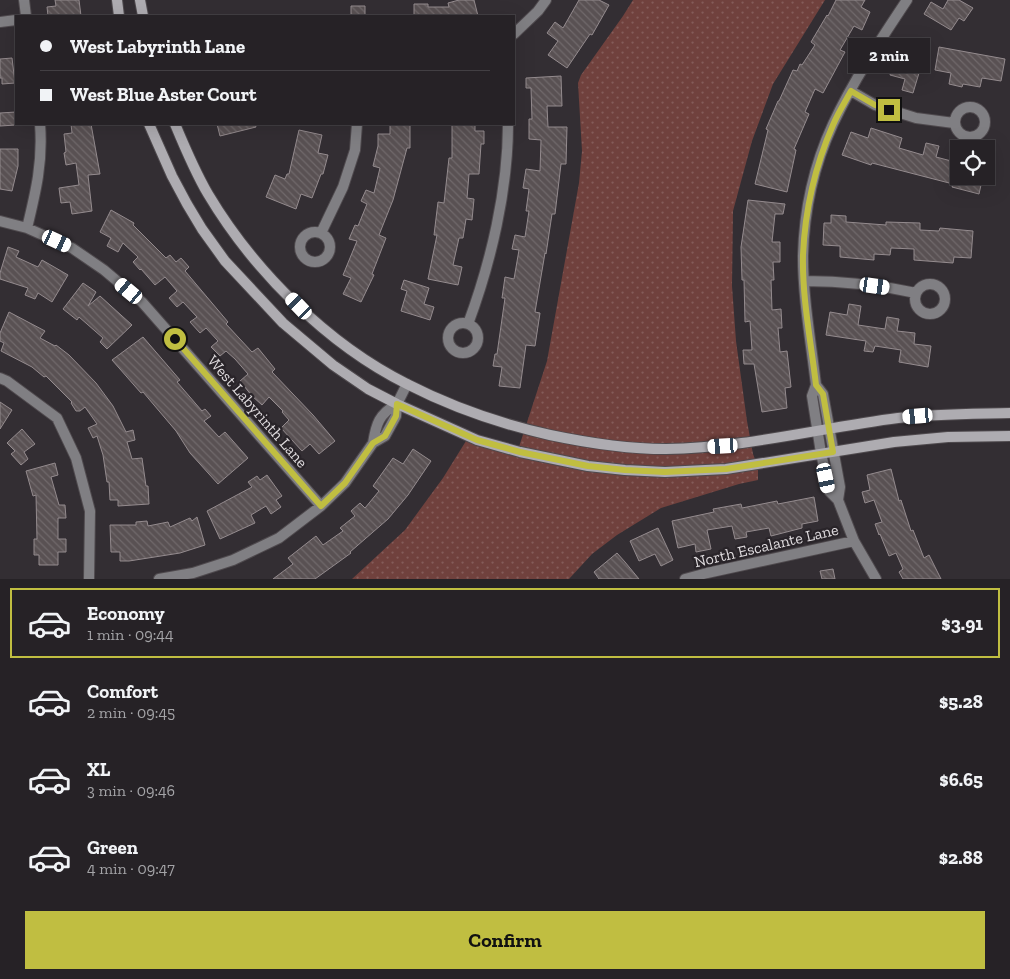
<!DOCTYPE html>
<html lang="en">
<head>
<meta charset="utf-8">
<style>
  body { margin:0; font-family:"Zilla Slab",serif; background:#2e2a2e; color:#f1f3f6; height:100vh; display:flex; flex-direction:column; font-size:19px; white-space:nowrap }
  * { box-sizing:border-box; margin:0 }
  p { font-size:16px; color:#a4a4a7 }
  .icon { flex:none; width:28px; height:28px; fill:none; stroke:currentColor; stroke-width:2; stroke-linecap:round; stroke-linejoin:round }
  .map { position:relative; height:579px; overflow:hidden }
  .sheet { display:flex; flex-direction:column; background:#262226; flex:1 }
  .sheet>* { flex:none }
  .guide { position:absolute; left:15px; top:15px; width:500px; height:110px; border-radius:0px; box-shadow:0 5px 20px #0002,0 0 0 1px #423f43; display:grid; align-content:center; height:110px; padding:0 25px; background:#262226 }
  .buttons { position:absolute; left:950px; top:140px; display:grid; gap:10px }
  .buttons a { display:grid; place-items:center; width:45px; height:45px; border-radius:0px; background:#262226; box-shadow:0 5px 20px #0002,0 0 0 1px #423f43; font-size:25px }
  .end { position:absolute; width:22px; height:22px; margin:-11px; border:6px solid #c0be41; background:#111; box-shadow:0 0 0 2px #111 }
  .from { border-radius:50% }
  .bubble { position:absolute; height:35px; border-radius:0px; background:#262226; box-shadow:0 5px 20px #0002,0 0 0 1px #423f43; font-size:16px; font-weight:700; line-height:35px; text-align:center }
  .car { position:absolute; width:15px; height:30px; margin:-15px -8px; border-radius:6px; box-shadow:0 0 4px 1px #0007; background:linear-gradient(#fff 24%,#345 0 40%,#fff 0 76%,#345 0 86%,#fff 0) }
  .guide b { display:flex; align-items:center; gap:18px; height:48px; font-size:19px }
  .guide b+b { border-top:1px solid #423f43 }
  .guide i { width:12px; height:12px; background:#f1f3f6 }
  ul { padding:9px 0 0; list-style:none }
  li { display:flex; align-items:center; gap:15px; height:70px; margin:0 10px 8px; padding:0 15px; border:2px solid transparent; border-radius:0px }
  li div { flex:1 }
  li b { display:block; font-size:19px }
  li em { font-style:normal; font-weight:700 }
  li.current { border-color:#c0be41 }
  li>.icon { width:45px; height:45px; stroke-width:1.5 }
  .primary-button { display:flex; gap:10px; margin-top:auto; padding:10px 25px }
  .primary-button a { flex:1; height:58px; border-radius:0px; background:#c0be41; color:#111; font-size:20px; font-weight:700; line-height:58px; text-align:center }
  .map>svg:first-child { display:block }
  .grass { fill:url(#grass-dots) }
  .building { fill:url(#building-back-hatch); stroke:#948b8e }
  .lines { fill:none; stroke-linecap:round; stroke-linejoin:round }
  .street-casing { stroke:#4f4a4e; stroke-width:12 }
  .secondary-casing { stroke:#4f4a4e; stroke-width:12 }
  .street { stroke:#807f83; stroke-width:10 }
  .secondary { stroke:#aeacb1; stroke-width:10 }
  .route { stroke:#c0be41; stroke-width:6 }
  .labels { text-anchor:middle; stroke-width:4.5; stroke-linejoin:round; paint-order:stroke }
  .street-label { font-size:16px; fill:#dfdbde; stroke:#292429 }
</style>
</head>
<body>
<div class="map">
<svg width="1010" height="579" viewBox="0 0 1010 579">
  <defs>
    <pattern id="grass-dots" width="8" height="8" patternUnits="userSpaceOnUse" patternTransform="scale(1.25)"><rect width="8" height="8" fill="#70413d"/><path d="M2 2h.1M6 6h.1" fill="none" stroke="#845c59" stroke-width="1.8" stroke-linecap="round"/></pattern>
    <pattern id="building-back-hatch" width="6" height="6" patternUnits="userSpaceOnUse" patternTransform="scale(1.25)"><rect width="6" height="6" fill="#595153"/><path d="M-1 5l2 2M0 0l6 6M5-1l2 2" fill="none" stroke="#70696b"/></pattern>
  </defs>
  <rect width="100%" height="100%" fill="#332e33"/>
  <path class="grass" d="M633 0H825L773 84 752 141 733 211 732 286 736 341 747 421 753 454 758 467V480L739 484 661 508 617 535 592 554 569 579H352L405 530 443 478 466 441 516 456 547 361 579 183 582 151 578 83 581 75 623 16Z"/>
  <path class="building" d="M55 0H79L81 16H48L47 7 56 6Z
    M459 0H474L478 16H414V4H428V7H449L448 3Z
    M579 0H599L609 5 592 35 590 34 567 68 548 55 558 41 547 33 555 22 563 28Z
    M836 0H865L861 7 870 12 862 30 854 26 840 50 845 52 823 93 815 89 805 112 809 114 794 149 796 150 787 192 755 184 768 130 766 129 778 101H779L793 70 797 71 800 64 802 65 815 45 811 42 827 15 828 16Z
    M948 0H959L973 8 964 21 959 18 951 30 924 14 931 2 943 9Z
    M351 6H365V16H351Z
    M939 47 1005 59 1001 81 982 78 980 87 963 84 962 87 949 84 951 73 935 70Z
    M895 56 922 63 913 93 902 90 905 79 890 75Z
    M12 58 15 83 2 84V78H0V59Z
    M561 76 562 106H547L548 127H567L566 164H561L555 214H552L546 254 545 253 535 312 540 313 535 346 526 345 520 388 499 386 502 367 493 366 495 354H497L505 298H502L505 277 514 279 519 250 512 249 515 235 525 237 529 211H526L529 189 523 188 526 169 540 171 541 140 529 139V119H532L531 88H526V78Z
    M16 112V125L0 126V113Z
    M71 124H91L100 174 88 175 92 211 72 214 70 202 61 203 59 188 79 185 76 163 66 165 64 153 66 152 64 134 72 133Z
    M217 124H255L256 127 220 136Z
    M390 124H410V148H407L393 200 379 235 386 238 372 274 374 275 361 302 343 294 351 278 343 275 357 241 349 239 355 225 358 226 367 204 361 201 366 190 374 193 380 168 373 166 378 146V134H390Z
    M452 124H475V131H484V144H481L479 174H469L467 198 474 199 472 220 466 219 463 238H459L453 265 462 267 458 285 428 279 437 235H434L438 202 444 203 449 158H452Z
    M871 128 902 138 899 148 923 155 926 143 939 146 936 157 959 163V176H983L979 194 952 187 953 184 872 163 871 165 842 155 851 132 868 138Z
    M299 130 322 135 318 153 328 155 323 174H321L312 198 301 194 296 209 266 197 275 175 285 179 287 174H289Z
    M0 149H18V166L12 191 0 189Z
    M748 200 785 204 783 214H775L772 242H780V262H773L774 280H771L772 310 781 309 782 328H778L780 352 787 351 791 387 785 388 787 408 762 412 754 364H744L743 350H752L750 321 745 322 744 280H742L741 247Z
    M111 210 134 223 133 225 166 258 170 255 176 262 181 258 189 267 185 271 228 322 226 324 252 352 258 348 275 369 272 372 313 415 335 441 319 454 310 444 302 451 281 428 289 420 282 412 283 411 269 397 262 405 252 396 240 381 248 374 235 359 226 351 220 356 211 347 218 341 206 328 200 333 190 322 197 317 183 302 177 307 169 298 177 291 165 277 155 285 141 269 140 270 133 262 138 257 123 243 118 252 107 246 111 238 100 232Z
    M831 215 846 216V222L886 225V222L920 223V230L939 231 940 228 973 231 971 258 954 257 953 263 914 260V249L891 248 890 255 874 254V260L840 257V246L823 245 824 223H831Z
    M8 247 19 251 16 257 38 267 42 260 68 275 52 302 38 293 35 299 25 295 28 288 0 279V273Z
    M404 280 429 288 424 304 434 307 430 320 401 311 407 291 401 289Z
    M83 283 96 292 88 306 100 296 132 325 107 349 100 342 103 338 79 317 77 320 63 309Z
    M849 304 861 306 858 325 885 329 887 317 899 319 897 331 915 333 914 344 931 346 928 367 899 362 901 350 875 346 873 352 864 351 866 341 826 335 830 312 847 315Z
    M9 312 45 331 40 338 55 346 56 345 69 355 96 383 113 406 126 432 133 430 135 440 127 442 132 459 142 458 146 486H148L149 504 118 506V500H110L109 482H107L103 455 97 436 93 438 88 428 97 424 85 407 80 411H76L71 403 72 402 46 376 44 377 32 367 1 351 4 343 0 341V333Z
    M143 337 180 380 177 382 202 411 205 409 211 416 204 421 219 437 225 432 248 458 218 484 190 453 176 431 143 392 141 393 112 360Z
    M0 402 12 410 0 429Z
    M22 429 35 444 24 452 28 459 21 465 11 454 15 451 7 443Z
    M413 449 431 461 408 495 388 519 350 552 351 553 315 579H273L293 564 288 558 316 536 323 545 343 531 340 528 355 516 351 511 360 503 365 508 379 491 373 486 393 458 403 464Z
    M55 463 58 475 51 477 59 505H65L66 518H58V539H66V552H58V565H39V555H34V539H37L36 495 33 496 26 471Z
    M891 469 899 501 901 500 911 531 913 530 924 558 929 555 941 579H903L899 572 903 569 896 553 889 556 880 534 879 535 875 524 882 522 874 500 865 503 862 492 870 490 867 475Z
    M267 475 282 496 276 500 281 507 271 514 266 506 251 515 255 523 220 539 207 511 252 487 248 482 257 476 260 480Z
    M814 497 818 521 802 524V528L771 536 769 528 746 532 747 537 735 539 732 526 707 530 711 549 696 552 695 544 678 548 672 521 714 512 713 509 741 504 742 508 777 501 778 504Z
    M197 517 205 545 180 553 129 561H120V552H111L110 525H136V522L147 521 148 526 168 522 170 527 190 518 192 521Z
    M658 528 673 560 661 566 655 554 639 561 630 541Z
    M617 553 625 562 639 579H599L594 572Z
    M833 569 835 579H822L820 571Z"/>
  <g class="lines">
    <g class="street-casing">
      <path id="street" d="M24 0 26 16
        M0 22 16 20
        M514 34 538 11 546 0
        M851 91 875 105 916 118 954 123
        M955 122a15 15 0 1 1 30 0a15 15 0 1 1-30 0Z
        M0 221 27 228 72 248 104 270 142 302 321 506
        M27 228C36 191 43 162 40 124
        M300 247a15 15 0 1 1 30 0a15 15 0 1 1-30 0Z
        M321 233 343 187 355 150 357 124
        M804 281C841 281 879 285 916 293
        M915 299a15 15 0 1 1 30 0a15 15 0 1 1-30 0Z
        M448 338a15 15 0 1 1 30 0a15 15 0 1 1-30 0Z
        M468 324C491 262 508 190 508 124
        M0 378 7 381 57 418 76 458 90 511 89 579
        M816 385 823 394 840 487 838 500
        M373 443C376 424 379 414 397 404
        M159 579 193 573 233 560 279 538 321 506 345 483 373 443 385 436 396 416 397 404 407 384
        M685 579 707 573 854 541
        M876 579 854 541 838 500 829 491 821 453 812 396 816 385C811 342 803 299 803 256 804 212 814 165 833 124 853 81 881 39 907 0"/>
    </g>
    <g class="secondary-casing">
      <path id="secondary" d="M117 0 119 16
        M140 0 143 16
        M149 124 172 176 187 204 202 229 225 261 283 323 333 365 368 389 397 404 477 440 520 452 588 466 625 470 665 472 726 469 894 442 948 437 1010 436
        M175 124C185 148 195 172 208 194 254 271 327 344 407 384 452 407 501 424 550 435 588 443 626 449 666 449 744 448 820 428 898 418 935 414 973 414 1010 413"/>
    </g>
    <use href="#street" class="street"/>
    <use href="#secondary" class="secondary"/>
  </g>
  <g class="lines">
    <path class="route" d="M175 339 321 506 345 483 373 443 385 436 396 416 397 404 477 440 520 452 588 466 625 470 665 472 726 469 833 452 823 394 816 385C811 342 802 298 803 255 805 210 815 166 833 125 838 113 845 102 851 91L875 105 889 110"/>
  </g>
  <g class="labels">
    <g class="street-label">
      <text transform="translate(258 411) rotate(49)" y="6">West Labyrinth Lane</text>
      <text transform="translate(766 545) rotate(-13)" y="6">North Escalante Lane</text>
    </g>
  </g>
</svg>
<div class="buttons">
<a><svg class="icon" aria-label="locate" viewBox="0 0 24 24"><circle cx="12" cy="12" r="6"/><path d="M12 2v4M12 18v4M2 12h4M18 12h4"/></svg></a>
</div>
<i class="end from" style="left:175px;top:339px"></i>
<i class="end" style="left:889px;top:110px"></i>
<div class="bubble" style="left:848px;top:38px;width:82px">2 min</div>
<i class="car" style="left:57px;top:241px;rotate:115deg"></i>
<i class="car" style="left:875px;top:286px;rotate:98deg"></i>
<i class="car" style="left:129px;top:291px;rotate:310deg"></i>
<i class="car" style="left:299px;top:306px;rotate:316deg"></i>
<i class="car" style="left:918px;top:416px;rotate:265deg"></i>
<i class="car" style="left:723px;top:446px;rotate:267deg"></i>
<i class="car" style="left:826px;top:478px;rotate:168deg"></i>
<div class="guide">
<b><i class="from"></i>West Labyrinth Lane</b>
<b><i></i>West Blue Aster Court</b>
</div>
</div>
<section class="sheet">
<ul>
<li class="current"><svg class="icon" aria-label="car" viewBox="0 0 24 24"><path d="M5 17H2v-5l4-1 3-4h7l3 4 3 1v5h-3M9 17h6M6 11h13"/><circle cx="7" cy="17" r="2"/><circle cx="17" cy="17" r="2"/></svg><div><b>Economy</b><p>1 min · 09:44</p></div><em>$3.91</em></li>
<li><svg class="icon" aria-label="car" viewBox="0 0 24 24"><path d="M5 17H2v-5l4-1 3-4h7l3 4 3 1v5h-3M9 17h6M6 11h13"/><circle cx="7" cy="17" r="2"/><circle cx="17" cy="17" r="2"/></svg><div><b>Comfort</b><p>2 min · 09:45</p></div><em>$5.28</em></li>
<li><svg class="icon" aria-label="car" viewBox="0 0 24 24"><path d="M5 17H2v-5l4-1 3-4h7l3 4 3 1v5h-3M9 17h6M6 11h13"/><circle cx="7" cy="17" r="2"/><circle cx="17" cy="17" r="2"/></svg><div><b>XL</b><p>3 min · 09:46</p></div><em>$6.65</em></li>
<li><svg class="icon" aria-label="car" viewBox="0 0 24 24"><path d="M5 17H2v-5l4-1 3-4h7l3 4 3 1v5h-3M9 17h6M6 11h13"/><circle cx="7" cy="17" r="2"/><circle cx="17" cy="17" r="2"/></svg><div><b>Green</b><p>4 min · 09:47</p></div><em>$2.88</em></li>
</ul>
<div class="primary-button"><a>Confirm</a></div>
</section>
</body>
</html>
